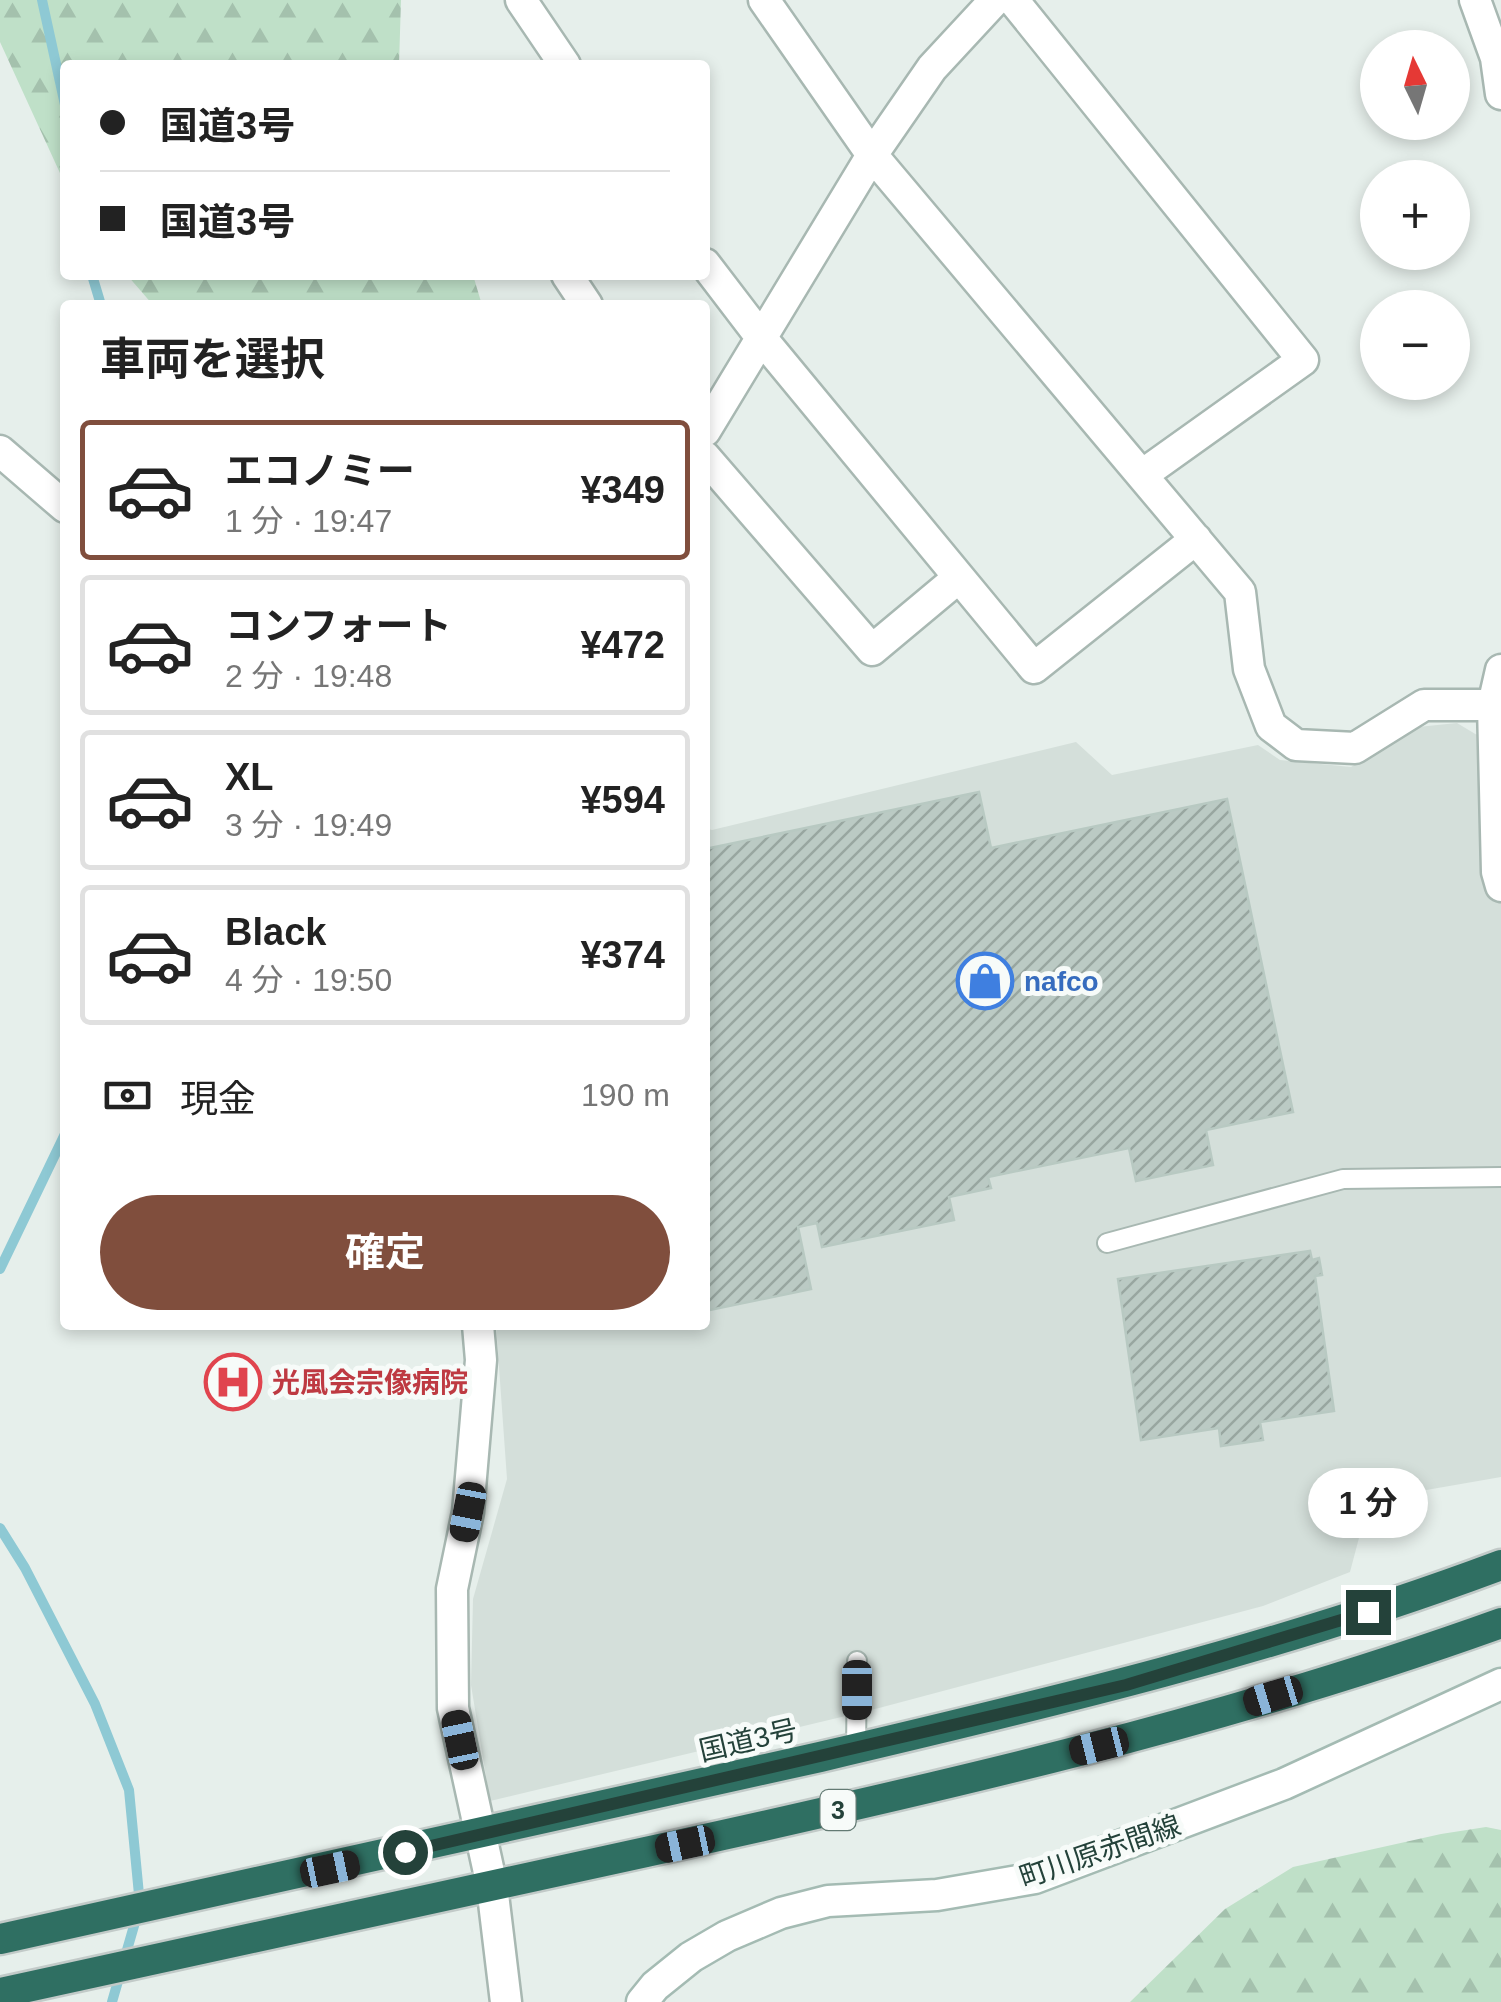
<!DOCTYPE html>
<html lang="ja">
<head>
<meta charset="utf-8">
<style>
  body { margin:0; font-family:Arial,"Noto Sans JP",sans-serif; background:#f6f6f6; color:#222; height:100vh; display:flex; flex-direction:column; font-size:38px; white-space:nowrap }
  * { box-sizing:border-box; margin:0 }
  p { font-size:32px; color:#767676 }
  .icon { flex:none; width:55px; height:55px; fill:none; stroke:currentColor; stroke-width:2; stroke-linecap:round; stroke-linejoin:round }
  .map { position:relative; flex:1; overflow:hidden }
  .sheet { position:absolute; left:60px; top:300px; width:650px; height:1030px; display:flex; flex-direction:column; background:#fff; border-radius:10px; box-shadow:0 5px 15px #0003 }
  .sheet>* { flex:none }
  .top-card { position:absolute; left:60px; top:60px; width:650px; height:220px; border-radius:10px; box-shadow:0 5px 15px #0003; display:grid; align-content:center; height:220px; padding:0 40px; background:#fff }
  .needle { width:65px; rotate:355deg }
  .buttons { position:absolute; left:1360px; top:30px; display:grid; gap:20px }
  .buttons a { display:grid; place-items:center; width:110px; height:110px; border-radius:50%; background:#fff; box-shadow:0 5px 15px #0003; font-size:50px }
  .end { position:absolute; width:45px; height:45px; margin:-22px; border:12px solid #24423a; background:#fff; box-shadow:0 0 0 5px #fff }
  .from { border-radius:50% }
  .bubble { position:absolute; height:70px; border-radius:35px; background:#fff; box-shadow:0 5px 15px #0003; font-size:32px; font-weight:700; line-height:70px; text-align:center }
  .car { position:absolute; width:30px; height:60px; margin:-30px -15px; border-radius:12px; box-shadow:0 0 8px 2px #0007; background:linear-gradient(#222 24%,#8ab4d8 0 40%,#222 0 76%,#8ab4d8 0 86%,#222 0) }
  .top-card b { display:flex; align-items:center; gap:35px; height:95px; font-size:38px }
  .top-card b+b { border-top:2px solid #e0e0e0 }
  .top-card i { width:25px; height:25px; background:#222 }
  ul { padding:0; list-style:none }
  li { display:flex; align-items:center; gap:30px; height:140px; margin:0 20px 15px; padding:0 20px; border:5px solid #e0e0e0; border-radius:10px }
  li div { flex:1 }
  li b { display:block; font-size:38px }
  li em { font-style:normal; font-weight:700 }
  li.selected { border-color:#804e3d }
  li>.icon { width:90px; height:90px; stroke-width:1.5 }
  h2 { padding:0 40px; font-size:45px; line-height:120px }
  .pay { display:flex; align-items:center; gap:25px; height:110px; padding:0 40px; font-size:38px }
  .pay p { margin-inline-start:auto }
  .action { display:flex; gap:20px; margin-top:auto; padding:20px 40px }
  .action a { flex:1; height:115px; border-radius:60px; background:#804e3d; color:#fff; font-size:40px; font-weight:700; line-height:115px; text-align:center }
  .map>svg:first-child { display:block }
  .built { fill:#d4dfda }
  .forest { fill:url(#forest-firs) }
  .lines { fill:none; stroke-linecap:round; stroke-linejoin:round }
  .stream { stroke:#8ec9d4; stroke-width:10 }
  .building { fill:url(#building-hatch); stroke:#b8c9c2; stroke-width:2.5 }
  .lane-casing { stroke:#a8b8b2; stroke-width:22 }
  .street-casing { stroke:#a8b8b2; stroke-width:35 }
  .secondary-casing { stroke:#a4bbb3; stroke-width:35 }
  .highway-casing { stroke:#c2cac8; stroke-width:35 }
  .lane { stroke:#fff; stroke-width:18 }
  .street { stroke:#fff; stroke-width:30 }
  .secondary { stroke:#fff; stroke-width:30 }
  .highway { stroke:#2f6f62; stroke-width:30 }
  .route { stroke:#24423a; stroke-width:12 }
  .labels { text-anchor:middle; stroke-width:10; stroke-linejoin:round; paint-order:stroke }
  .shield { fill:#f7fbf9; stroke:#637a73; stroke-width:2.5 }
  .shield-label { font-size:25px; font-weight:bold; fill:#24423a }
  .shop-label { font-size:28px; font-weight:bold; fill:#366cbe; stroke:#f7fbf9; text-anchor:start }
  .health-label { font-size:28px; font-weight:bold; fill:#be3a42; stroke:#f7fbf9; text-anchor:start }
  .street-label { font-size:28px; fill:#24423a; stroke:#f7fbf9 }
</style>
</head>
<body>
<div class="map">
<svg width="1501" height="2002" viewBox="0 0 1501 2002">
  <defs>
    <pattern id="forest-firs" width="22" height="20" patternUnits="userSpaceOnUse" patternTransform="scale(2.5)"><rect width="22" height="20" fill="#bfe0c8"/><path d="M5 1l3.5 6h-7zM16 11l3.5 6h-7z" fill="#a4c1ad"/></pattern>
    <pattern id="building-hatch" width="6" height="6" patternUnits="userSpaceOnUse" patternTransform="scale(2.5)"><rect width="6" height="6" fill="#bbcac4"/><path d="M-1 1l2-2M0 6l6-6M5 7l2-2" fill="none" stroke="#98a6a0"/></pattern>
  </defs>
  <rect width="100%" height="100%" fill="#e6efeb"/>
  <path class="built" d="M1457 723 1477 735 1501 723V1477L1369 1500 1350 1572 1263 1606 879 1708 490 1801 471 1685 473 1599 507 1479 496 1325H705V828L712 830 1076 742 1112 775 1258 745 1280 760 1351 767 1418 727Z"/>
  <path class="forest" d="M0 0H401L399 65H65V184L0 42Z
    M127 275H473L482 305H153Z
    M1486 1827 1501 1830V2002H1130L1225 1909 1293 1867 1441 1834Z"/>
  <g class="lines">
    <path class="stream" d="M42 0 65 105
      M92 275 101 305
      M0 1269 65 1134
      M0 1528 25 1568 95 1704 129 1790 140 1905 112 2002"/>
  </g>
  <path class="building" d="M979 792 991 848 1227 799 1293 1112 1206 1130 1213 1165 1136 1181 1129 1148 988 1177 991 1188 949 1197 954 1220 822 1247 817 1223 798 1227 811 1289 705 1311V849Z
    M1310 1251 1312 1260 1319 1258 1322 1275 1315 1276 1334 1411 1260 1422 1263 1440 1221 1446 1219 1428 1141 1440 1118 1279Z"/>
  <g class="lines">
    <g class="lane-casing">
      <path id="lane" d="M1107 1243 1343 1179 1501 1177
        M856 1749 857 1661"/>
    </g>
    <g class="street-casing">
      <path id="street" d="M521 0 565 65
        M764 0 872 155 1240 592 1249 669 1271 726 1296 745 1355 748 1424 705H1493
        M1013 0 1303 360 1142 475
        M1475 0 1496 58 1501 94
        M705 264 763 340 1034 668 1196 539
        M567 275 587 305
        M705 431 872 155 932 68 995 0
        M0 451 65 507
        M705 457 872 650 957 579
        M1501 670 1493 705 1497 872 1501 886
        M478 1325 481 1360 468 1512 452 1589 453 1708 492 1886 506 2002"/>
    </g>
    <g class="secondary-casing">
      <path id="secondary" d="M642 2002 655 1986 691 1957 727 1936 781 1913 828 1901 937 1895 1035 1878 1284 1784 1501 1684"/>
    </g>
    <g class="highway-casing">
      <path id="highway" d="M0 1939C273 1878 547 1820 820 1757 1050 1703 1280 1648 1501 1565
        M0 1993C215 1947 430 1899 646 1852 934 1789 1223 1723 1501 1623"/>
    </g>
    <use href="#lane" class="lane"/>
    <use href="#street" class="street"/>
    <use href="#secondary" class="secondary"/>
    <use href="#highway" class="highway"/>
  </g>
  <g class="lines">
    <path class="route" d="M405 1852 1126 1685 1368 1612"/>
  </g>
  <defs>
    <g id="shop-ring" transform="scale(2.875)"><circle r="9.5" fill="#f7fbf9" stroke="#3f7fe0" stroke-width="1.5"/><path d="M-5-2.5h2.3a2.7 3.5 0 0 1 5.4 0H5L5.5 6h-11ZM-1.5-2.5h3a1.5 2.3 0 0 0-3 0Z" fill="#3f7fe0"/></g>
    <g id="hospital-ring" transform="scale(2.875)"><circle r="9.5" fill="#f7fbf9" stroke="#e0444e" stroke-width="1.5"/><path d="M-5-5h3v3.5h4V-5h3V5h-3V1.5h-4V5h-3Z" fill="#e0444e"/></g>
  </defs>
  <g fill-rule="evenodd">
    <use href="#shop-ring" x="985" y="981"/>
    <use href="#hospital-ring" x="233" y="1382"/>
  </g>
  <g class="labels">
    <rect class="shield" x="820.5" y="1790" width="35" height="40" rx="8"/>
    <g class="shield-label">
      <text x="838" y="1819">3</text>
    </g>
    <g class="shop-label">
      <text x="1024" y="991">nafco</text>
    </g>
    <g class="health-label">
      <text x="272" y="1392">光風会宗像病院</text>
    </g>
    <g class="street-label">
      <text transform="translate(748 1740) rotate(-13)" y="10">国道3号</text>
      <text transform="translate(1100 1851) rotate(-19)" y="10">町川原赤間線</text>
    </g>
  </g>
</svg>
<div class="buttons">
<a><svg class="needle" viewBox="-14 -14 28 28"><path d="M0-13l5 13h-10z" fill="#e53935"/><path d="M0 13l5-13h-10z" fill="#767676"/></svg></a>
<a>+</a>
<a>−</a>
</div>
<i class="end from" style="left:405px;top:1852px"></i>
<i class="end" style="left:1368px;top:1612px"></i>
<div class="bubble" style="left:1308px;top:1468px;width:120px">1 分</div>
<i class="car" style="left:468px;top:1512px;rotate:191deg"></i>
<i class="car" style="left:857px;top:1690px;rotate:180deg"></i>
<i class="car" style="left:1273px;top:1696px;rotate:253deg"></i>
<i class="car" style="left:460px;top:1740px;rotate:348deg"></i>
<i class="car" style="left:1099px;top:1746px;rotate:256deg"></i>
<i class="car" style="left:685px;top:1844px;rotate:258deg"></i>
<i class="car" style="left:330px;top:1869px;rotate:78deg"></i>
<div class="top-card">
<b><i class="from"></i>国道3号</b>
<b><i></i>国道3号</b>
</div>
<section class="sheet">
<h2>車両を選択</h2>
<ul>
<li class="selected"><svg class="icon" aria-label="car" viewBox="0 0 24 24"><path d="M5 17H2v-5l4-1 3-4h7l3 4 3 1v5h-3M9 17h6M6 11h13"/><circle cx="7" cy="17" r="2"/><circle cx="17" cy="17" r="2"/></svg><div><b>エコノミー</b><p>1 分 · 19:47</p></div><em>¥349</em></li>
<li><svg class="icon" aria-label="car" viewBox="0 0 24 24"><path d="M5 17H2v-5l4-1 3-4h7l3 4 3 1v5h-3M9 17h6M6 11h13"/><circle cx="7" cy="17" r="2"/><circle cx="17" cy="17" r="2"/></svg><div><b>コンフォート</b><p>2 分 · 19:48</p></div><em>¥472</em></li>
<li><svg class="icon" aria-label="car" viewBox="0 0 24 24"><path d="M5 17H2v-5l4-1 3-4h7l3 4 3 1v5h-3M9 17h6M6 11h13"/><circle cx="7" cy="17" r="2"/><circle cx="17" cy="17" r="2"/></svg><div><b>XL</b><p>3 分 · 19:49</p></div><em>¥594</em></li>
<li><svg class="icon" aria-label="car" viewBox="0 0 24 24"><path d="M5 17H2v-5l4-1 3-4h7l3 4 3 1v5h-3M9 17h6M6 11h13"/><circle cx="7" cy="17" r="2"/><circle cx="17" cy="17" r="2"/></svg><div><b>Black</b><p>4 分 · 19:50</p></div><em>¥374</em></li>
</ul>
<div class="pay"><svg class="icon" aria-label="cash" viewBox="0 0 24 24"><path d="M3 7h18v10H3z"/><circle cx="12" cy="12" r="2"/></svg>現金<p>190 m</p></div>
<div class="action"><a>確定</a></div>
</section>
</div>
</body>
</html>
